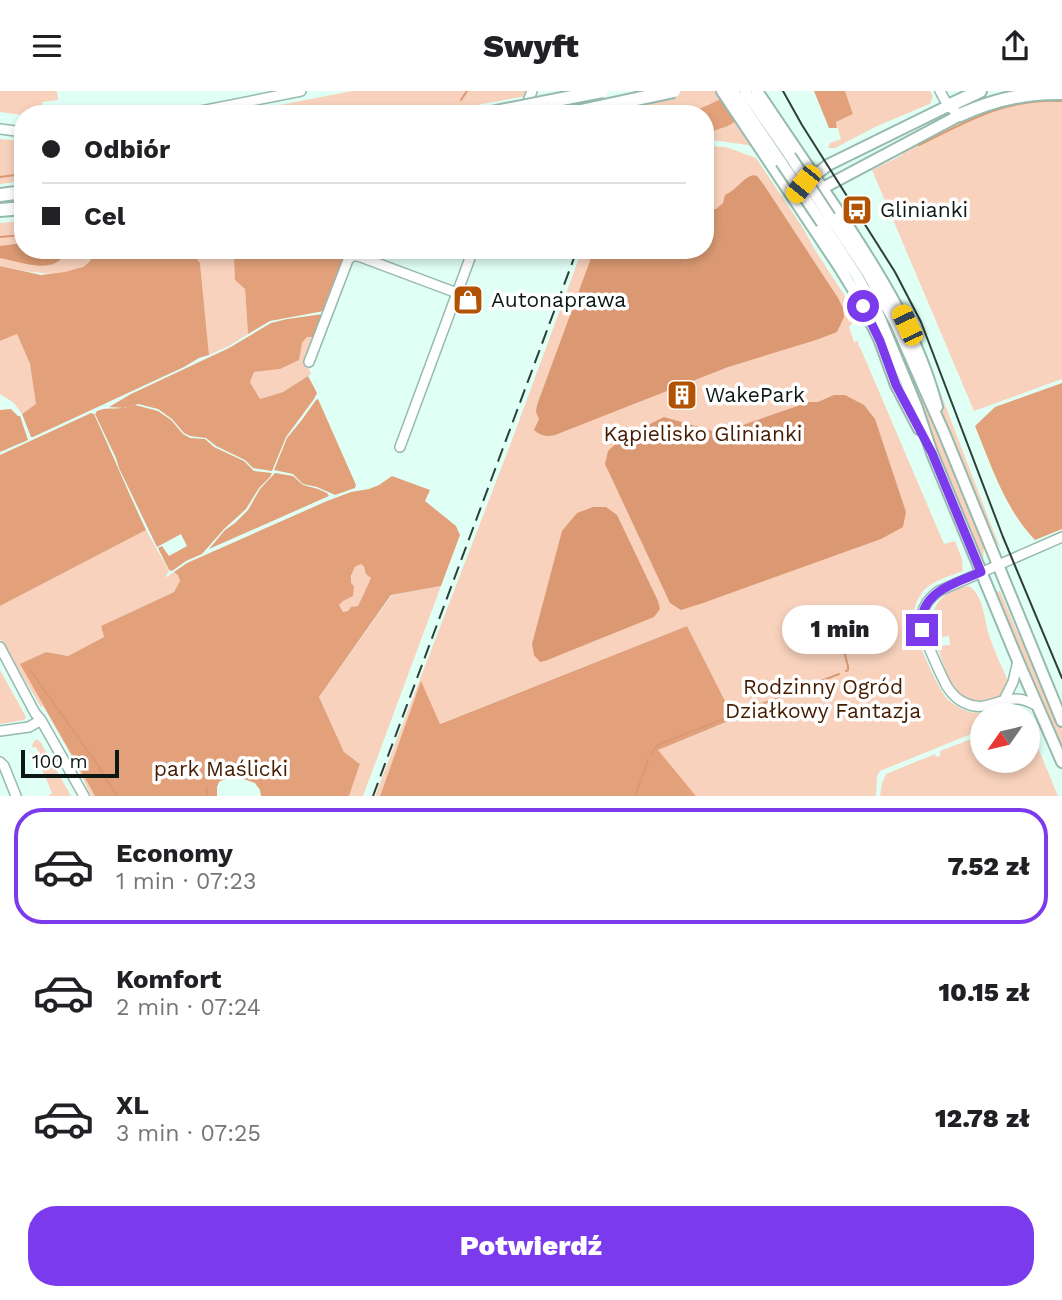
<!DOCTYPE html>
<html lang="pl">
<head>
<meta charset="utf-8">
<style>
  body { margin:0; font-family:"Work Sans",sans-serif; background:#f6f6f6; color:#202124; height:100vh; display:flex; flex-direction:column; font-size:26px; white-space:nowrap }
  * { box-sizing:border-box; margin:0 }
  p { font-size:23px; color:#757577 }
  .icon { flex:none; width:38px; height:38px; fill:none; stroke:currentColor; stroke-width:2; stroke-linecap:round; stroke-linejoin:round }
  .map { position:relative; height:705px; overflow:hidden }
  .sheet { display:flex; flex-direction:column; background:#fff; flex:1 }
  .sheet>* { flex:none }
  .guide { position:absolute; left:14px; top:14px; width:700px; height:154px; border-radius:28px; box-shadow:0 4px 10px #0003; display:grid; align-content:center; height:154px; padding:0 28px; background:#fff }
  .needle { width:46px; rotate:236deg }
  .tools { position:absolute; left:970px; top:612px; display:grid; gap:14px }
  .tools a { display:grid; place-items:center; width:70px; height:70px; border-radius:50%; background:#fff; box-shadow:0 4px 10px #0003; font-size:35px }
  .scale { position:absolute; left:21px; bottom:18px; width:98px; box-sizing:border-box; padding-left:7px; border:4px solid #0b1814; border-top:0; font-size:19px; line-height:24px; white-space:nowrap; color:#0b1814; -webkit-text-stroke:5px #fff; paint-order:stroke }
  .end { position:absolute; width:32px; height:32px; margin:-16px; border:9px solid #7c3aed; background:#fff; box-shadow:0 0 0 4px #fff }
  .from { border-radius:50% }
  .bubble { position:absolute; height:49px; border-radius:24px; background:#fff; box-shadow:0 4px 10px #0003; font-size:23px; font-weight:800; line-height:49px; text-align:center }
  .car { position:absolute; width:21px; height:42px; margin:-21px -10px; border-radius:9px; box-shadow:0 0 5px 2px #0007; background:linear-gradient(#f5c518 24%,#345 0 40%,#f5c518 0 76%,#345 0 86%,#f5c518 0) }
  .guide b { display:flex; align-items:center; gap:24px; height:66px; font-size:26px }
  .guide b+b { border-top:2px solid #e0e0e0 }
  .guide i { width:18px; height:18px; background:#202124 }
  ul { padding:12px 0 0; list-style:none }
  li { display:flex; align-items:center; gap:21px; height:116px; margin:0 14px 10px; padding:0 14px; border:4px solid transparent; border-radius:28px }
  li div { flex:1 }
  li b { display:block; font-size:26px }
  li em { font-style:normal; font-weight:800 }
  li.on { border-color:#7c3aed }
  li>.icon { width:63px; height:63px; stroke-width:1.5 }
  .cta { display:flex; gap:14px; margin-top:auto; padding:14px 28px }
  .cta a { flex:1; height:80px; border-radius:28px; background:#7c3aed; color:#fff; font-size:28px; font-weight:800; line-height:80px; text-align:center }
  header { display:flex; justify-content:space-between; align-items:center; height:91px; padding:0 28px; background:#fff; font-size:32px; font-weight:800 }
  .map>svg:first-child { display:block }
  .green { fill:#f8d2bc }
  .forest { fill:#e3a17b; fill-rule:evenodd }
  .water { fill:#db9973 }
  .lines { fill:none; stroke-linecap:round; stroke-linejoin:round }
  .stream { stroke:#db9973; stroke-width:2 }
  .minor-casing { stroke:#96baae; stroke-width:12 }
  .major-casing { stroke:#96baae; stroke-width:14 }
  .highway-casing { stroke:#96baae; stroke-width:16 }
  .minor { stroke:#fff; stroke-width:9 }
  .major { stroke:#fff; stroke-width:10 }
  .highway { stroke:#fff; stroke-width:12 }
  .tram { stroke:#2e3e39; stroke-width:2 }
  .rail { stroke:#2e3e39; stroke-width:2; stroke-dasharray:14 7; stroke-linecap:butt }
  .major-bridge-casing { stroke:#96baae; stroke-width:14; stroke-linecap:butt }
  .highway-bridge-casing { stroke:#96baae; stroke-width:16; stroke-linecap:butt }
  .major-bridge { stroke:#fff; stroke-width:10 }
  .highway-bridge { stroke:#fff; stroke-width:12 }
  .route { stroke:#7c3aed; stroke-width:9 }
  .labels { text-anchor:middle; stroke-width:7; stroke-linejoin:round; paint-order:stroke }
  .poi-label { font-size:21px; fill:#0b1814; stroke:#fff; text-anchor:start }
  .park-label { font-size:21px; fill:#451c00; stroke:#fff }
</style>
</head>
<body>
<header><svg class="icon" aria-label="menu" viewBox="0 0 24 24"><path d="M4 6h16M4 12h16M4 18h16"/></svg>Swyft<svg class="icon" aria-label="share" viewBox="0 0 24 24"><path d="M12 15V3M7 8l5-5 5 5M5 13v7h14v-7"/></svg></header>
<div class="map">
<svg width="1062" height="705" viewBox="0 0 1062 705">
  <rect width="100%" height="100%" fill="#e0fff5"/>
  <path class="green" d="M0 0H57L58 9 42 11 43 23 23 24 0 21Z
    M352 0H528L526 5 427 23H234Z
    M638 0H716L721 8 688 23H630Z
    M845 0H930L933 5 930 13 927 14 875 36 835 57H828L830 52 841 48 836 31 853 23Z
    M1062 8V288L974 320 872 79 902 64 903 61C957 32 998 6 1062 8Z
    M736 30 758 60 748 54 705 48V43L728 35Z
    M0 48 23 50V90L0 93Z
    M705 55 726 56 756 67 803 137 815 159 858 225 849 236 854 251 858 250 859 256H860L944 453 955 450 962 468 963 480C950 485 934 489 924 499 917 507 913 519 913 529 913 543 938 598 948 609 952 612 958 616 962 618 978 626 994 620 1009 614L1014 623 1013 625H982L981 639 880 680 877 685 876 705H696L657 659 733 629 687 535 439 633 421 591 380 705H375L509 357 582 159H705Z
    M827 128 871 194 898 248 981 445 984 454 983 469 942 372 921 313Z
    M23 130V159H127L103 166 91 167C77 193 24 180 0 175V132Z
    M190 159H237L234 165 245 198 248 243 229 255 209 264 200 172Z
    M17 243 30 273 37 313 22 323 14 312 0 303V250Z
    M307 246H315L306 270 311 283 283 301 260 308 250 291 254 281 280 278Z
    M934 285 993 439 1001 458 996 451 944 327 932 286Z
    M146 439 169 480 166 485 167 486 174 481 178 483 180 490 174 501 101 535 104 546 68 565 46 561 21 573 95 705H91L74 669 43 615 41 616 0 548V515Z
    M361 473 371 487 358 515 351 516 348 520 343 521 339 514C349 503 349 489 355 476Z
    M441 495 363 705H349L360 673 344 661 319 606 392 504Z
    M969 495C985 506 984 531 990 547 995 562 1002 576 1008 590V595C1003 603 997 609 987 610 952 615 946 580 937 555L950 554 949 545 936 547C925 519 940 500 969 495Z
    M1000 500 1019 545 1032 569 1062 640V659L996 501Z
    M0 579 26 626 24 629 0 633Z
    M1027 630 1058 705H880L882 692 886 683 935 663 936 666 940 665V660L982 644V670H1027Z
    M35 649H38L41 652 71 705H48L52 702 36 664 39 662 36 656 33 657 32 654Z"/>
  <path class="forest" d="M814 0H845L853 23 836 31 837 37H829Z
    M721 8 736 30 728 35 705 43V23H688Z
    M127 159H190L200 172 209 264 199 267 184 276 33 346H31L22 323 36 313 30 273 17 243 0 250V175L41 184 65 181 83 176 90 170 91 167 103 166Z
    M237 159H347L324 220 270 230 248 243 245 198 235 189 234 164Z
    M323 223 315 246H307L302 252 299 269 280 278 254 281 250 291 260 308 283 301 308 285 317 302 314 308 286 346 272 380 253 377 245 369 216 355 206 347 190 345 184 342 172 328 158 318 138 313 125 317 109 316 131 303 229 257 271 232 287 228Z
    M1062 292V438L1035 449C1005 418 991 374 975 335L995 316Z
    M318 308 356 394 355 397 335 404 317 396 303 393 293 383 274 379 287 347 301 330 316 309Z
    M135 314 158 320 171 329 183 343 190 347 205 348 214 356 244 370 254 380 272 382 270 386 259 397 246 418 224 438 202 463 186 470 172 480 169 479 158 457 162 455 169 465 187 455 181 443 157 456 119 377 116 367 95 323 97 320C109 315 120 320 135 314Z
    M11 318 18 325H20L28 349 0 361V319Z
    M91 322 94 323C112 362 128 401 146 439L0 515V364Z
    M275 382 293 385 303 394 318 398 327 402 329 405 209 458 225 439 235 432 248 419 260 398Z
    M392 385 430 399 425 410 456 435 460 444 441 495 391 504 319 606 344 661 360 673 349 705H261L260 699 255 692 232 684 219 691 217 696V705H95L20 573 46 561 68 565 104 546 101 535 174 501 180 490 178 484 174 481 187 472 327 410 351 401 369 398 379 394ZM361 473 364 476 366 483 371 487 358 515 351 516 348 520 343 521 339 514 343 510 353 505 354 495 351 492V485L355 476Z
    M687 535 734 628 658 659 696 705H380L421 590 440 633Z"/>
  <path class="water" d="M753 84 757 85 764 94 838 207 843 217 844 226 837 241 816 249 728 276 555 344C546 346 541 345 534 339L539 328 536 321 537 314 594 159H705V118H716L723 112 725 104C737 99 741 88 753 84Z
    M23 152V159H59L61 168C48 182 17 170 0 167V155Z
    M834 304H845L864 314 875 328 906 421 903 436 881 448 703 512 681 519 670 512 605 373 608 360 622 347 664 326 723 343 740 335 809 311H818Z
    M593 416H606L617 424 658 510 660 518 654 526 545 570 540 571 534 564 532 553 562 440 577 422Z"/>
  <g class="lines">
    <path class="stream" d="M461 9 467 0
      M451 23 454 18
      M919 54C968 30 1005 7 1062 10
      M0 86 23 83
      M0 146 23 144
      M834 524 848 575V579L846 580
      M30 579 97 673 117 705
      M651 664 657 654 839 583
      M206 696 208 705
      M635 705 648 669"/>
    <g class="minor-casing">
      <path id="minor" d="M940 0 948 15 960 24
        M186 23 301 0
        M523 23 532 0
        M0 38 23 41
        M309 271 348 169 352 165H358L457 202
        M400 356 473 159
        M0 556 35 622 41 629 84 705
        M1004 609 1013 591 1018 570
        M1038 615C1031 612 1025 608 1017 608 997 607 986 622 965 612 958 609 952 603 948 597 943 589 921 541 921 532 921 518 929 507 939 500L1062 446
        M0 640 29 636 41 629
        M0 671 4 675 16 705"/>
    </g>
    <g class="major-casing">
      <path id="major" d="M722 0 840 177 863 215 880 250 896 294 919 338
        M733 0 781 71
        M745 0 790 65
        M757 0C786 43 815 86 844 129 883 188 919 247 937 316
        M809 89 828 74 948 15
        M819 99 960 24
        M830 126 867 181 895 231 944 342 1062 630
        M822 132 857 185 879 225 917 317 932 362 1018 570 1062 671"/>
    </g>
    <g class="highway-casing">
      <path id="highway" d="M948 15 980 0
        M960 24C993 9 1025 1 1062 2
        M0 104 23 101
        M0 119 23 117"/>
    </g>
    <use href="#minor" class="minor"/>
    <use href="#major" class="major"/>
    <use href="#highway" class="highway"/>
    <path class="tram" d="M783 0 802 34 895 181 921 231 1003 446 1062 587"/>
    <path class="rail" d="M628 23 636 0
      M373 705 577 159"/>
    <g class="major-bridge-casing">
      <path id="major-bridge" d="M790 65 830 126
        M781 71 822 132"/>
    </g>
    <g class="highway-bridge-casing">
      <path id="highway-bridge" d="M486 23 602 0
        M567 23 674 0"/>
    </g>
    <use href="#major-bridge" class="major-bridge"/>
    <use href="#highway-bridge" class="highway-bridge"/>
  </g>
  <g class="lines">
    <path class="route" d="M863 215 880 250 896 294 932 362 981 481C954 493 917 501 922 539"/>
  </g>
  <defs>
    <g id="bus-square" transform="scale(1.575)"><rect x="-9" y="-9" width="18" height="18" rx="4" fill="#b15302" stroke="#fff"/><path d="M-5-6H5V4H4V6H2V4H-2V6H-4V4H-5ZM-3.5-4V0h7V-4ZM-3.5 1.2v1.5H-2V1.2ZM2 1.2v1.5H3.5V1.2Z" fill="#fff"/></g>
    <g id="shop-square" transform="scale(1.575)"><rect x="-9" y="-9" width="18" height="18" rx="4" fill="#b15302" stroke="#fff"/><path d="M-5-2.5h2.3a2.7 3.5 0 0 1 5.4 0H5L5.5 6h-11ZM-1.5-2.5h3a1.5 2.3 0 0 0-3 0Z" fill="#fff"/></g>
    <g id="building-square" transform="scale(1.575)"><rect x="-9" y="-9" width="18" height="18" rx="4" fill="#b15302" stroke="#fff"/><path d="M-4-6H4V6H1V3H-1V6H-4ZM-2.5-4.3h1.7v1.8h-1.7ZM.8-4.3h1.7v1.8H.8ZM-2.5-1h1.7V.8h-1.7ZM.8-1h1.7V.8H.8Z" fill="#fff"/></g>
  </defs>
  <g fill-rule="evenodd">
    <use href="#bus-square" x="857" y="119"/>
    <use href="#shop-square" x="468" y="209"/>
    <use href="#building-square" x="682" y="304"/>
  </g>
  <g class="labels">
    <g class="poi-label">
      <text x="880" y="126">Glinianki</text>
      <text x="491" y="216">Autonaprawa</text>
      <text x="705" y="311">WakePark</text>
    </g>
    <g class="park-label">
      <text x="703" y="350">Kąpielisko Glinianki</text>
      <text x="823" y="603">Rodzinny Ogród<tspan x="823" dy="24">Działkowy Fantazja</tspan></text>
      <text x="221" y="685">park Maślicki</text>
    </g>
  </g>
</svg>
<div class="tools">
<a><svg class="needle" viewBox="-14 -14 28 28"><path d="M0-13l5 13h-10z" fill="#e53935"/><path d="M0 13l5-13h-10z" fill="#757577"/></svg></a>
</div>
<div class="scale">100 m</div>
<i class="end from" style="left:863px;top:215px"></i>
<i class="end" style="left:922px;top:539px"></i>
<div class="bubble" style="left:782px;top:514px;width:116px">1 min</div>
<i class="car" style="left:803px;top:93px;rotate:219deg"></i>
<i class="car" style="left:907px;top:234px;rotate:335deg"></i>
<div class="guide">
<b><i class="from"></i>Odbiór</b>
<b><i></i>Cel</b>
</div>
</div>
<section class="sheet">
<ul>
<li class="on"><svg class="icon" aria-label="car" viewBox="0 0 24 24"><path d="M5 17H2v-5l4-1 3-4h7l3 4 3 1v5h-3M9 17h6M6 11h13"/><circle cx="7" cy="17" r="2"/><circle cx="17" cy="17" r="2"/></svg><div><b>Economy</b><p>1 min · 07:23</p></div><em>7.52 zł</em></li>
<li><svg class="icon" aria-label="car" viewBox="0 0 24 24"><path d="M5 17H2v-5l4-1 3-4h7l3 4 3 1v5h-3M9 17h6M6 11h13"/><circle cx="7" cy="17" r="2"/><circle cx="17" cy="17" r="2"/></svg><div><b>Komfort</b><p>2 min · 07:24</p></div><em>10.15 zł</em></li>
<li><svg class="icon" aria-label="car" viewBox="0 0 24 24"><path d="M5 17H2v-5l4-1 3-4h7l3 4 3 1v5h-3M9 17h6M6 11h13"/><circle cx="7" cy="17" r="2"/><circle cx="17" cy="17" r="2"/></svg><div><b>XL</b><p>3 min · 07:25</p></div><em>12.78 zł</em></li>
</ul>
<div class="cta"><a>Potwierdź</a></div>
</section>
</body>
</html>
